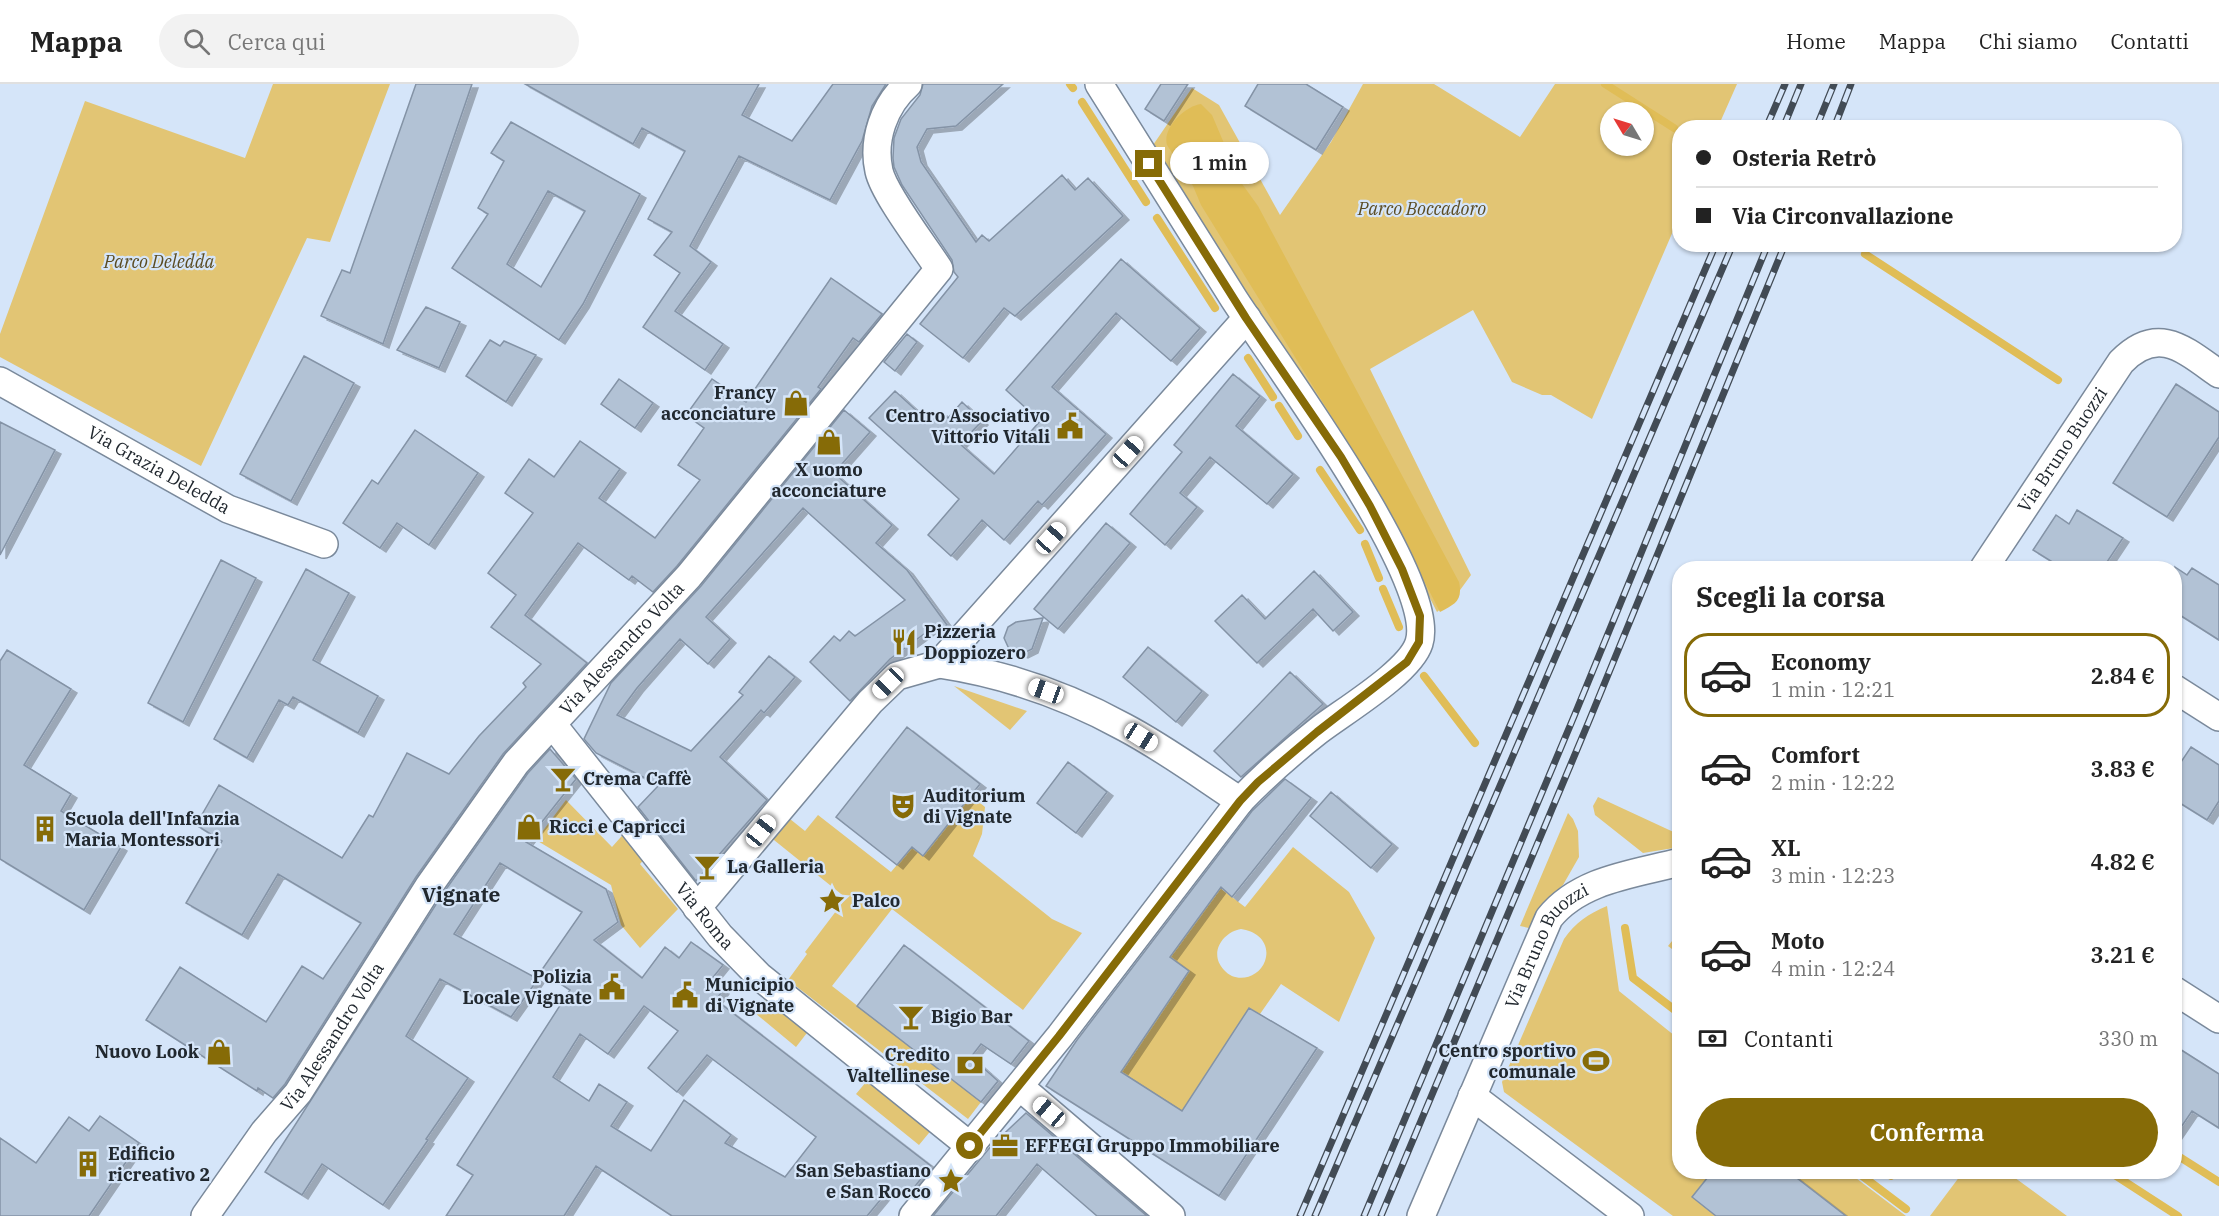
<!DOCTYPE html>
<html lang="it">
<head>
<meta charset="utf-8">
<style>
  body { margin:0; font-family:"IBM Plex Serif",serif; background:#f2f2f2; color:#222; height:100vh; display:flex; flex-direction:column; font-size:22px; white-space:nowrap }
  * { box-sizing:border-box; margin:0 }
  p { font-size:20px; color:#767676 }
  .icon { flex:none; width:33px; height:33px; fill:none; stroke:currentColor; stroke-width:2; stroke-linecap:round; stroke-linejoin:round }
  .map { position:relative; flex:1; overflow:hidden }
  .side { position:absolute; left:1672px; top:477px; width:510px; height:618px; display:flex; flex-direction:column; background:#fff; border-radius:24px; box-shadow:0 2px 4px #0004 }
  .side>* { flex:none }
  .banner { position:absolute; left:1672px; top:36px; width:510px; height:132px; border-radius:24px; box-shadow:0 2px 4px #0004; display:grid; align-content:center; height:132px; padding:0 24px; background:#fff }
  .needle { width:39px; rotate:308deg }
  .buttons { position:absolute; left:1600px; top:18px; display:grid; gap:12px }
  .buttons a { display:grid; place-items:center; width:54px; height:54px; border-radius:50%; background:#fff; box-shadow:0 2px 4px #0004; font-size:30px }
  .end { position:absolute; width:27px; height:27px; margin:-14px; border:8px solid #866b07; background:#fff; box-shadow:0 0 0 3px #fff }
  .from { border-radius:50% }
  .bubble { position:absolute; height:42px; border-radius:21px; background:#fff; box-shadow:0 2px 4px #0004; font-size:20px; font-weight:600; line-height:42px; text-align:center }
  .car { position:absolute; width:18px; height:36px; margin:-18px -9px; border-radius:8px; box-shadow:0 0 4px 2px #0007; background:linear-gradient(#fff 24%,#345 0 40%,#fff 0 76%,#345 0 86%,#fff 0) }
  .banner b { display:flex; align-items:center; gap:21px; height:57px; font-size:22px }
  .banner b+b { border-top:2px solid #e0e0e0 }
  .banner i { width:15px; height:15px; background:#222 }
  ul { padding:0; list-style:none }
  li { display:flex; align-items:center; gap:18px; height:84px; margin:0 12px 9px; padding:0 12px; border:3px solid transparent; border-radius:24px }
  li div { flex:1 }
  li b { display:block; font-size:22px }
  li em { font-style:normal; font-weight:600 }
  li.active { border-color:#866b07 }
  li>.icon { width:54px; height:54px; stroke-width:1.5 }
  h2 { padding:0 24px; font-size:27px; line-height:72px }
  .pay { display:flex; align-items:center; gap:15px; height:66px; padding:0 24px; font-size:22px }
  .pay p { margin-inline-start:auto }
  .cta { display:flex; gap:12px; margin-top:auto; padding:12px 24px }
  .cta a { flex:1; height:69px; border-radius:36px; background:#866b07; color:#fff; font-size:24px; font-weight:600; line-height:69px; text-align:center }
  header { display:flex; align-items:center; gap:36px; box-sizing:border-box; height:84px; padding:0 30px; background:#fff; border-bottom:2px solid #e0e0e0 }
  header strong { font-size:28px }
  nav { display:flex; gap:33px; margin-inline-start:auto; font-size:21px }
  .search { width:420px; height:54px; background:#f2f2f2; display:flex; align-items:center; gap:15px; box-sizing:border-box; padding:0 21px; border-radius:33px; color:#767676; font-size:22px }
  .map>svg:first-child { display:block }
  .green { fill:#e2c574; fill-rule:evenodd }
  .water { fill:#e0bd57 }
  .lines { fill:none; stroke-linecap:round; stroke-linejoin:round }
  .stream { stroke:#e0bd57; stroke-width:8 }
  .building { fill:#b2c2d5; stroke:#8493a6; stroke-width:1.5; fill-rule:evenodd; filter:url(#shadow) }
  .minor-casing { stroke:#7a899b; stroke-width:30 }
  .minor { stroke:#fff; stroke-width:27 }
  .rail-casing { stroke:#424b55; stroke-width:7 }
  .rail { stroke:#d5e5f9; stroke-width:4.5; stroke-dasharray:14; stroke-linecap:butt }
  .route { stroke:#866b07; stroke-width:8 }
  .labels { text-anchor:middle; stroke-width:4.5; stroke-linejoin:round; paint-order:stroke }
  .park-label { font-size:18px; font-style:italic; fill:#5b4c22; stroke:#d5e5f9 }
  .poi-label { font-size:18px; font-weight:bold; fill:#21282f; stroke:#d5e5f9; text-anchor:start }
  .street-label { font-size:18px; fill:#21282f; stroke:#d5e5f9 }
  .quarter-label { font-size:21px; font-weight:bold; fill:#21282f; stroke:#d5e5f9 }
</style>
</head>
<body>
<header>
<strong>Mappa</strong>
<div class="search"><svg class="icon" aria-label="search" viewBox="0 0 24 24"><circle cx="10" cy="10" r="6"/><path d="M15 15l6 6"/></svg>Cerca qui</div>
<nav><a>Home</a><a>Mappa</a><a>Chi siamo</a><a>Contatti</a></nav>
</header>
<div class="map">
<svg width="2219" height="1132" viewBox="0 0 2219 1132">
  <defs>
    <filter id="shadow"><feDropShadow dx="6" dy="4" stdDeviation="0" flood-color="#0004"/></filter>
  </defs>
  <rect width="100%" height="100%" fill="#d5e5f9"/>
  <path class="green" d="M273 0H390L330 158 307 154 201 382 0 273V250L85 17 245 74Z
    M1363 0H1434L1520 53 1555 0H1737L1718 43 1680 44V131L1592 335 1551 311H1542L1512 298 1473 226 1370 285 1471 491 1455 513 1437 528 1377 410 1151 64 1192 4 1219 21 1280 131 1331 58ZM1611 28H1644V62H1611Z
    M954 602 1027 627 1010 646Z
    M971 711 985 723 982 750 973 772 1052 835 1082 849 1023 926 892 825 832 902 981 1018 968 1035 788 896 807 870 805 868 846 814 769 752 785 731 805 747 818 731 891 788 912 763 923 772Z
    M1598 713 1680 751V763L1643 769 1595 731 1593 722Z
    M566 716 612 763 628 745 648 771 640 780 678 825 640 864 621 841 611 801 536 756Z
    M1568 729 1573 735 1578 747 1579 773 1563 801 1540 823 1529 844 1520 842Z
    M1293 763 1349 808 1375 854 1339 938 1281 900 1260 930 1249 924 1182 1027 1121 988 1189 887 1170 873 1220 804 1245 823ZM1241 845C1257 847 1271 859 1265 877 1259 894 1236 900 1224 886 1208 869 1223 848 1241 845Z
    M1607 822 1619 907 1680 956V1088H1848L1906 1132H1673L1504 1008 1502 998 1564 855C1576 838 1588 830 1607 822Z
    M1680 847V871L1668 862Z
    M769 911 810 945 796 963 755 929Z
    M871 992 933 1044 919 1061 856 1010Z
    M1963 1088H2007L2067 1132H1930Z"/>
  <path class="water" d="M1201 20 1212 31 1240 97 1258 122 1459 498C1463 517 1455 520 1440 528L1379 409 1201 121 1193 102 1167 61C1162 44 1185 22 1201 20Z"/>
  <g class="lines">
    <path class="stream" d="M1070 0 1073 4
      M1605 0 1674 44
      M1082 18 1146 118
      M1157 134 1215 224
      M1865 170 2058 296
      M1248 274 1273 313
      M1279 322 1298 352
      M1320 386 1360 446
      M1365 460 1379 494
      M1383 505 1399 543
      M1424 592 1475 659
      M1625 844 1633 894 1680 930
      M1680 945 1677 948 1680 950
      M2175 1070 2219 1098
      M1857 1088 1906 1125
      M1885 1088 1891 1092 1896 1088
      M2110 1088 2178 1132"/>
  </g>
  <path class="building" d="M416 0H472L383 260 321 232 342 186 350 189Z
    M525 0H759L742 31 792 57 833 0H886L872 22 862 57 830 116 739 72 690 162 711 178 675 227 723 260 705 286 643 243 680 189 654 171 672 148 648 135 685 67 642 44 633 60Z
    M923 0H1003L956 42 927 45 917 63 921 78 976 158 982 151 989 157 1062 91 1075 106 1088 94 1123 132 1015 232 1004 224 963 274 920 240 958 193 954 188 952 176 902 101 894 83 893 74 894 54 901 35 920 11Z
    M1161 0H1188L1164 37 1145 25Z
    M1258 0H1306L1343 23 1316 66 1245 22Z
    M511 38 640 110 583 220 559 256 452 184 488 130 478 124 504 77 491 69ZM548 107 585 127 541 203 507 180Z
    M1121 175 1200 244 1171 277 1116 229 1052 303 1106 350 1042 421 1038 417 1004 456 982 436 951 472 928 451 959 415 869 334 895 307 930 339 941 328 948 334 962 318 982 337 960 360 994 390 1040 337 1006 306Z
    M831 194 882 230 859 258 853 254 818 303 821 305 677 482 653 508 632 492 629 496 578 459 525 531 587 579 503 670 416 793 285 1000 273 1014 258 1004 257 1007 146 936 180 883 266 938 302 882 323 895 361 839 278 790 242 851 186 819 222 757 196 741 219 701 342 774 369 731 373 733 407 669 449 690 479 652 526 603 523 599 541 580 491 543 516 511 488 489 533 429 505 409 529 375 554 393 580 357 620 385 599 414 655 454 700 396 678 381 704 344 686 331 712 295 746 318Z
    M426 223 460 238 439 284 397 266Z
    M907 250 917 258 895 287 884 278Z
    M490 256 500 262 504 257 536 271 506 318 466 292Z
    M304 272 354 299 291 417 240 390Z
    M1233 290 1260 312 1236 342 1293 390 1267 420 1210 373 1180 409 1197 423 1165 461 1130 430 1182 368 1174 361Z
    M619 295 653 319 635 344 601 320Z
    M2176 300 2219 328V353L2167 433 2113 399Z
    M844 326 870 348 834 389 892 441 876 459 907 486 947 541 940 547 935 542 890 575 850 617 810 578 834 552 840 557 849 547 855 552 905 516 803 424 706 533 730 555 708 580 680 555 637 604 617 631 691 667 743 611 739 608 769 572 795 593 764 629 761 626 720 673 767 716 696 797 638 723 659 701 596 669 584 655 611 599 701 502Z
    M0 338 55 366 0 471Z
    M415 346 478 389 429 461 397 439 380 464 343 439 372 396 378 400Z
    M2077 426 2123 454 2103 484H2062L2033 466 2056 431 2069 440Z
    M1106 439 1130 459 1058 545 1034 525Z
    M221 476 256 494 183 638 148 619Z
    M2175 483 2187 491 2192 484 2219 501V556L2175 528Z
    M306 485 349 509 313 576 378 612 358 649 293 613 288 621 279 616 247 674 214 655Z
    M1314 487 1353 528 1333 547 1313 525 1257 579 1215 537 1242 511 1265 535Z
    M1043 534 1032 565 1022 570 1009 565 1004 554 1008 543 1016 538Z
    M1148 563 1202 607 1176 638 1123 593Z
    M7 566 71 605 24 681 71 710 61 727 121 763 84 826 0 775V577Z
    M1290 588 1323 620 1241 693 1214 667Z
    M907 643 980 700 923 772 912 763 897 781 836 733Z
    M2191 663 2219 681V717L2207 736 2175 716V687Z
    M550 665 576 695 526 758 606 805 618 838 594 856 642 894 665 863 679 874 691 858 723 881 710 897 723 906 716 916 931 1082 905 1115 891 1103 867 1132H672L596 1082 564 1132H446L473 1091 457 1081 570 906 541 887 582 828 500 779 454 850 538 895 511 933 440 895 406 952 468 994 426 1055 428 1056 383 1121 322 1080 302 1111 265 1088 442 811 528 689ZM644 922 678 947 648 984 677 1008 707 971 816 1053 785 1093 725 1059 731 1051 684 1016 651 1067 611 1042 627 1018 599 1000 589 1017 553 993 580 950 608 970Z
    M1068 678 1107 708 1076 749 1037 719Z
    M1285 695 1311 714 1232 813 1221 803 1170 873 1189 887 1121 988 1182 1027 1249 924 1317 964 1219 1112 1046 1002 1077 956 1252 727Z
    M1331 708 1392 760 1371 784 1310 732Z
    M904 861 1029 957 1011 980 981 960 971 973 998 997 981 1018 857 922Z
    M2175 962 2219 990V1044L2192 1027 2175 1052Z
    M1026 1029 1147 1132H1097L1037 1080 996 1132H933L992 1061Z
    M100 1032 139 1059 89 1132H0V1054L36 1079 69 1033 89 1047Z
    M1712 1088H1789L1846 1132H1716L1692 1113Z"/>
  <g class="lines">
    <g class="minor-casing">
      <g id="minor">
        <path id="s1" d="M0 297 228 425 324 460"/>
        <path id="s2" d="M1984 484 2121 278C2158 240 2185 266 2219 290"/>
        <path d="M939 580C1005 590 1066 611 1124 643 1164 664 1202 692 1240 717"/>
        <path d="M2175 605 2219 633"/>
        <path id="s3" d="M553 641 720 852 759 892 970 1062"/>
        <path d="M697 824 870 618 897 592 939 580 1247 234"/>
        <path d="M2175 907 2219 935"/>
        <path d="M1020 1003 1171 1132"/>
        <path d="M1472 1012 1630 1132"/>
        <path id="s4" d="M205 1132 264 1048 298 1009 429 802 516 679 689 492 939 185C925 163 884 110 879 87 872 56 884 21 908 0"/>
        <path d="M913 1132 1060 952 1240 717C1264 692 1290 669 1318 647 1344 627 1410 588 1419 559 1439 497 1272 274 1234 215 1189 144 1144 72 1099 0"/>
        <path id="s5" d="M1421 1132 1549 834C1580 795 1635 790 1680 778"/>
      </g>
    </g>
    <use href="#minor" class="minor"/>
    <g class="rail-casing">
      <path id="rail" d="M1766 44 1785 0
        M1783 44 1801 0
        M1816 44 1834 0
        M1834 44 1851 0
        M1300 1132 1716 160
        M1315 1132 1733 160
        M1364 1132 1575 630 1768 160
        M1381 1132 1589 637 1785 160"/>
    </g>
    <use href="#rail" class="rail"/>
  </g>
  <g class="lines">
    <path class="route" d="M970 1062 1059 952 1240 717 1258 698 1317 648 1407 578 1419 558 1420 532 1402 485 1370 422 1341 373 1246 234 1149 80"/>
  </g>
  <defs>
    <g id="shop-bare" transform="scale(2.07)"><path d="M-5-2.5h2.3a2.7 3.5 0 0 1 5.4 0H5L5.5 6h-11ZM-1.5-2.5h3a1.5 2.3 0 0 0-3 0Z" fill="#866b07" stroke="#d5e5f9" stroke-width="2.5" paint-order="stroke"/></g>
    <g id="civic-bare" transform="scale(2.07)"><path d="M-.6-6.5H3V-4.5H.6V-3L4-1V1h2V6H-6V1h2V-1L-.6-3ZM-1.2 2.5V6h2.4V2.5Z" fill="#866b07" stroke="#d5e5f9" stroke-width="2.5" paint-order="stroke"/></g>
    <g id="restaurant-bare" transform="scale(2.07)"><path d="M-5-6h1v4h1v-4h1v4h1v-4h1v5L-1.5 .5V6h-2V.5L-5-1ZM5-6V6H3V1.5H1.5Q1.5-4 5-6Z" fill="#866b07" stroke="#d5e5f9" stroke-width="2.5" paint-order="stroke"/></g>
    <g id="bar-bare" transform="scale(2.07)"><path d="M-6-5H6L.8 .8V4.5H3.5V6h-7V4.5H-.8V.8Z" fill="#866b07" stroke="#d5e5f9" stroke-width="2.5" paint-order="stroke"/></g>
    <g id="theatre-bare" transform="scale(2.07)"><path d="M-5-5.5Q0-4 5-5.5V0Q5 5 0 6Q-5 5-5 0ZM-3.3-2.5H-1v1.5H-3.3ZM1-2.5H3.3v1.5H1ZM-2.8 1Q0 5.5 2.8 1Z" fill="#866b07" stroke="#d5e5f9" stroke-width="2.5" paint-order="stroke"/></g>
    <g id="building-bare" transform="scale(2.07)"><path d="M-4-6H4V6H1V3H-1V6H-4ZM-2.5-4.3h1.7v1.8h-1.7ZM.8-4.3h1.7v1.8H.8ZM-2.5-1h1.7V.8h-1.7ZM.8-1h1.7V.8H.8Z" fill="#866b07" stroke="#d5e5f9" stroke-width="2.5" paint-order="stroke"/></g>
    <g id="sight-bare" transform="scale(2.07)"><path d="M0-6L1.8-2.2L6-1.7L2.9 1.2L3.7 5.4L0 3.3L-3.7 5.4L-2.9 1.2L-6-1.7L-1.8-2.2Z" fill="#866b07" stroke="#d5e5f9" stroke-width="2.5" paint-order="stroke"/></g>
    <g id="stadium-bare" transform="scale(2.07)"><path d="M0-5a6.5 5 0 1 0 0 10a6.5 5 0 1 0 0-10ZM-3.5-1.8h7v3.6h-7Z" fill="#866b07" stroke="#d5e5f9" stroke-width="2.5" paint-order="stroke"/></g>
    <g id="bank-bare" transform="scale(2.07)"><path d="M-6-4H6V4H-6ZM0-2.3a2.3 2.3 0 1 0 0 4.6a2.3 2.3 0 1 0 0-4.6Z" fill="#866b07" stroke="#d5e5f9" stroke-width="2.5" paint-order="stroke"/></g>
    <g id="office-bare" transform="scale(2.07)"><path d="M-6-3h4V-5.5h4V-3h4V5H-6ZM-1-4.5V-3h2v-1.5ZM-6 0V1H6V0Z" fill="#866b07" stroke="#d5e5f9" stroke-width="2.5" paint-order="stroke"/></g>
  </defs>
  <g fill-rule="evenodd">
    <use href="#shop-bare" x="796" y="319"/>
    <use href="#civic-bare" x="1070" y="342"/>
    <use href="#shop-bare" x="829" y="358"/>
    <use href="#restaurant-bare" x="904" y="558"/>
    <use href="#bar-bare" x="563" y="695"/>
    <use href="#theatre-bare" x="903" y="722"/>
    <use href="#shop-bare" x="529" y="743"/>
    <use href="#building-bare" x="45" y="745"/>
    <use href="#bar-bare" x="707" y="783"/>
    <use href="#sight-bare" x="832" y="817"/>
    <use href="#civic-bare" x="612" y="903"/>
    <use href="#civic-bare" x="685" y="911"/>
    <use href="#bar-bare" x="911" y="933"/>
    <use href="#shop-bare" x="219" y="968"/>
    <use href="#stadium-bare" x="1596" y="977"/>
    <use href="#bank-bare" x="970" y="981"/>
    <use href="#office-bare" x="1005" y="1062"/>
    <use href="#building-bare" x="88" y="1080"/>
    <use href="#sight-bare" x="951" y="1097"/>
  </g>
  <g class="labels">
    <g class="park-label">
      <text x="1422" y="131">Parco Boccadoro</text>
      <text x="159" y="184">Parco Deledda</text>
    </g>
    <g class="poi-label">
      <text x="776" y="315" text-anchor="end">Francy<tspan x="776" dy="21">acconciature</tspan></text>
      <text x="1050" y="338" text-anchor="end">Centro Associativo<tspan x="1050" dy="21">Vittorio Vitali</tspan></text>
      <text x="829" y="392" text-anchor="middle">X uomo<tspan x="829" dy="21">acconciature</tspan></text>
      <text x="924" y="554">Pizzeria<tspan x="924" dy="21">Doppiozero</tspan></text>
      <text x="583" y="701">Crema Caffè</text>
      <text x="923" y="718">Auditorium<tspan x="923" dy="21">di Vignate</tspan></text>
      <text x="65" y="741">Scuola dell'Infanzia<tspan x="65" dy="21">Maria Montessori</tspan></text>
      <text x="549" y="749">Ricci e Capricci</text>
      <text x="727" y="789">La Galleria</text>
      <text x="852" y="823">Palco</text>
      <text x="592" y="899" text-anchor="end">Polizia<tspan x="592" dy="21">Locale Vignate</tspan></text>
      <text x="705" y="907">Municipio<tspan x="705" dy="21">di Vignate</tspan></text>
      <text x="931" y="939">Bigio Bar</text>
      <text x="1576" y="973" text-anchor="end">Centro sportivo<tspan x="1576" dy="21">comunale</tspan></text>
      <text x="199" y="974" text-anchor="end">Nuovo Look</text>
      <text x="950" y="977" text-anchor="end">Credito<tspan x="950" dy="21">Valtellinese</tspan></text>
      <text x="1025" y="1068">EFFEGI Gruppo Immobiliare</text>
      <text x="108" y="1076">Edificio<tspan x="108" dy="21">ricreativo 2</tspan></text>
      <text x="931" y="1093" text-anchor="end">San Sebastiano<tspan x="931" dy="21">e San Rocco</tspan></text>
    </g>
    <g class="street-label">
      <text dy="6" stroke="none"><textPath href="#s2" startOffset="142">Via Bruno Buozzi</textPath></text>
      <text dy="6" stroke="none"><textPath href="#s1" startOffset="182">Via Grazia Deledda</textPath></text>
      <text dy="6" stroke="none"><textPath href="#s4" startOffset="706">Via Alessandro Volta</textPath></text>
      <text dy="6" stroke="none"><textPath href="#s3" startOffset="244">Via Roma</textPath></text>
      <text dy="6" stroke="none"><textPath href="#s5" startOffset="300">Via Bruno Buozzi</textPath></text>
      <text dy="6" stroke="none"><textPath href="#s4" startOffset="220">Via Alessandro Volta</textPath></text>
    </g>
    <g class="quarter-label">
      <text x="461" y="818">Vignate</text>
    </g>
  </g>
</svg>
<div class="buttons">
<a><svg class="needle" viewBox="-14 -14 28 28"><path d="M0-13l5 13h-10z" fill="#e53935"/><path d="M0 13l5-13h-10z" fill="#767676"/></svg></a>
</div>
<i class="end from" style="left:970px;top:1062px"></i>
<i class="end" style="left:1149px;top:80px"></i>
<div class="bubble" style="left:1170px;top:58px;width:99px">1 min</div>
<i class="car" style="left:1128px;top:368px;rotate:42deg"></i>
<i class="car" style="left:1051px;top:454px;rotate:42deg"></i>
<i class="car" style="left:888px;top:599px;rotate:225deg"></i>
<i class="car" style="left:1046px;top:607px;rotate:290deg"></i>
<i class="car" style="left:1141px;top:653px;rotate:122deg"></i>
<i class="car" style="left:761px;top:747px;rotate:39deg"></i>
<i class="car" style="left:1049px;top:1028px;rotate:310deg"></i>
<div class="banner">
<b><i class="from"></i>Osteria Retrò</b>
<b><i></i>Via Circonvallazione</b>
</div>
<section class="side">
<h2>Scegli la corsa</h2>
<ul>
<li class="active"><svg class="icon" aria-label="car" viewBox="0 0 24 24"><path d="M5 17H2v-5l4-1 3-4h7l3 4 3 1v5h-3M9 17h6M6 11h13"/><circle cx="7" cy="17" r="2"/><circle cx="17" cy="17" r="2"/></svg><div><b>Economy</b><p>1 min · 12:21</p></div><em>2.84 €</em></li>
<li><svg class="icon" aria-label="car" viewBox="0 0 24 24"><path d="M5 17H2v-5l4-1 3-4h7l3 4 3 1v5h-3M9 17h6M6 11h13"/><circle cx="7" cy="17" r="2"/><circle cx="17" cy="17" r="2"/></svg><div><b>Comfort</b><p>2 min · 12:22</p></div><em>3.83 €</em></li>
<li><svg class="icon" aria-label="car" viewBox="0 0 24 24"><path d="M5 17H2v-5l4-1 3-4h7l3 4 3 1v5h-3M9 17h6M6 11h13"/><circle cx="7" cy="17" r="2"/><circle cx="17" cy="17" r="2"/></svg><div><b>XL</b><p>3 min · 12:23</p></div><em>4.82 €</em></li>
<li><svg class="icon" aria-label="car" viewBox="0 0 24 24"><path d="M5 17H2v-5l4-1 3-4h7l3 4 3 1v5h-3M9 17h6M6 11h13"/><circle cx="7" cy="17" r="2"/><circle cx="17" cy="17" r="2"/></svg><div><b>Moto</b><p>4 min · 12:24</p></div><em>3.21 €</em></li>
</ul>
<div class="pay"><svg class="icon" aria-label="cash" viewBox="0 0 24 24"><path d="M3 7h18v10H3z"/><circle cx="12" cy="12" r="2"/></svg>Contanti<p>330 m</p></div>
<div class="cta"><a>Conferma</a></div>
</section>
</div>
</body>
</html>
